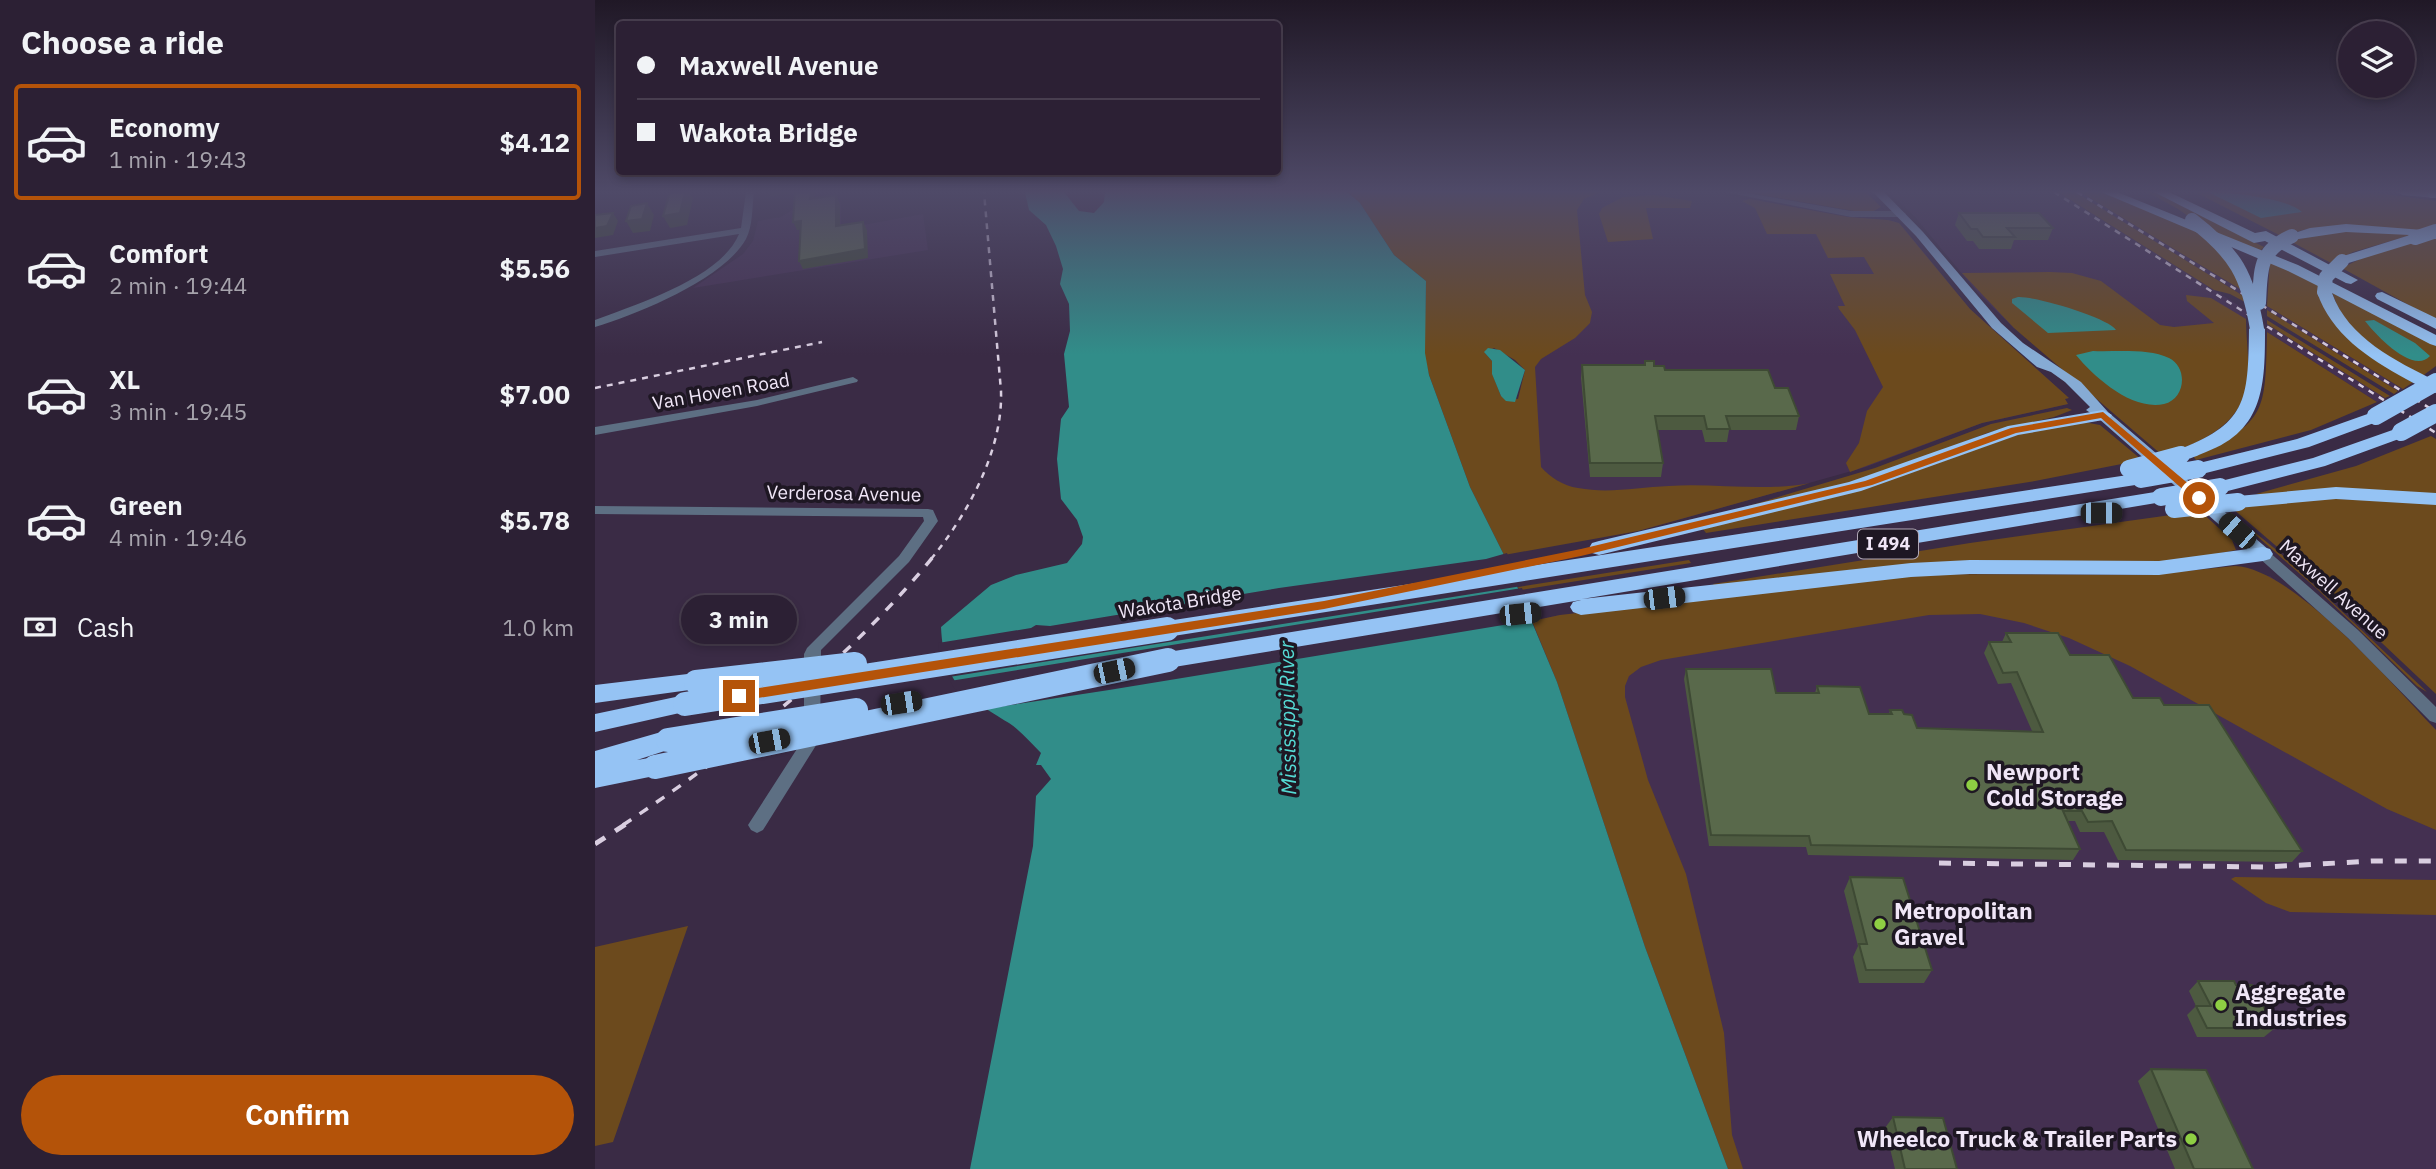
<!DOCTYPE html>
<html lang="en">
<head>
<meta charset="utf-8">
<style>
  body { margin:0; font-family:"IBM Plex Sans",sans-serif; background:#382d40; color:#f1f3f6; height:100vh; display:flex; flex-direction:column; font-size:26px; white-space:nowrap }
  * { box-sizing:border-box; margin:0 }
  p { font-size:23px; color:#a6a3ac }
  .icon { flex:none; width:38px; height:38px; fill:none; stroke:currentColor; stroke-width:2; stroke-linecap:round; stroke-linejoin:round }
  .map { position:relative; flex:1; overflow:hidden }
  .drawer { display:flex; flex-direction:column; background:#2c2034; width:595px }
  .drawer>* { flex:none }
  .guide { position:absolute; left:21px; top:21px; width:665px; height:154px; border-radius:7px; box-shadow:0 4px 10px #0003,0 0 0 2px #483e4f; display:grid; align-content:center; height:154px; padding:0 21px; background:#2c2034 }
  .fabs { position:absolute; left:1743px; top:21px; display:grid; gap:14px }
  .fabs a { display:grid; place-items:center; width:77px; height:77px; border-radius:50%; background:#2c2034; box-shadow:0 4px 10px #0003,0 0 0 2px #483e4f; font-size:35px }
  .end { position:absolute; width:32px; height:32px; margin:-16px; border:9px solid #b45309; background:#fff; box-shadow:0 0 0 4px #fff }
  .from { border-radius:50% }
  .bubble { position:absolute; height:49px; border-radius:24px; background:#2c2034; box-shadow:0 4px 10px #0003,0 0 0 2px #483e4f; font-size:23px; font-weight:700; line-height:49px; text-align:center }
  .car { position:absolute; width:21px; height:42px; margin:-21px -10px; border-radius:9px; box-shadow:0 0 5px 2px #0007; background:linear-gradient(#222 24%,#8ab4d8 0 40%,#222 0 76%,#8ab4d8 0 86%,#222 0) }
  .guide b { display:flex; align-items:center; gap:24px; height:66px; font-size:26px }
  .guide b+b { border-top:2px solid #483e4f }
  .guide i { width:18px; height:18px; background:#f1f3f6 }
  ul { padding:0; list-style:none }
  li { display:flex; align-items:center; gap:21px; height:116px; margin:0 14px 10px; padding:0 7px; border:4px solid transparent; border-radius:7px }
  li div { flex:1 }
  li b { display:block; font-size:26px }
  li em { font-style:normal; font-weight:700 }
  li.on { border-color:#b45309 }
  li>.icon { width:63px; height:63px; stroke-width:1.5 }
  h2 { padding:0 21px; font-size:32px; line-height:84px }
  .pay { display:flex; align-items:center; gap:18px; height:77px; padding:0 21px; font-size:26px }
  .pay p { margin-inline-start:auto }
  .primary-button { display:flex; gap:14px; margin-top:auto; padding:14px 21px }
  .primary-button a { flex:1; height:80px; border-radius:42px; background:#b45309; color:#fff; font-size:28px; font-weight:700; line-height:80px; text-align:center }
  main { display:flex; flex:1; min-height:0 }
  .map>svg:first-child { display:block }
  .built { fill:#443051 }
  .green { fill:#6c4a1d; fill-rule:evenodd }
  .water { fill:#318d89 }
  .pier { fill:#3a2b45 }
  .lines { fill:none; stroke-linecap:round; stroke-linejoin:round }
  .minor { fill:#5d6f83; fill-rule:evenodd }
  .major { fill:#86abd4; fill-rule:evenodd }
  .highway { fill:#95c3f4; fill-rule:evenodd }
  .rail-far2 { stroke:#d9cee0; stroke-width:2.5; stroke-dasharray:6 6; stroke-linecap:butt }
  .rail-far1 { stroke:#d9cee0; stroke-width:3.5; stroke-dasharray:10 10; stroke-linecap:butt }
  .rail { stroke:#d9cee0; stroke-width:5; stroke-dasharray:12 12; stroke-linecap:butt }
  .highway-bridge-far2 { stroke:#95c3f4; stroke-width:14 }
  .highway-bridge-far1 { stroke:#95c3f4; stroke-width:18 }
  .highway-bridge { stroke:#95c3f4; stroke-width:24 }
  .wall { fill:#4d5a40 }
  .shaded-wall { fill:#3e4a34 }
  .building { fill:#59694b; stroke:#3e4a34; stroke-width:2 }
  .route { fill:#b45309 }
  .poi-dot { fill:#8ece43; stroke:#1e1723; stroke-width:2.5 }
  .labels { text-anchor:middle; stroke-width:7; stroke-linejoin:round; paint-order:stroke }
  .shield { fill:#1e1723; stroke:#b1a8b7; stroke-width:2 }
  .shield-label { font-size:18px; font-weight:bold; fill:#f0e6f7 }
  .street-label { font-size:19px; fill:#f0e6f7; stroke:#1e1723 }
  .water-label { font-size:21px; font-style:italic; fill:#55dad4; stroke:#1e1723 }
  .near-poi-label { font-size:23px; font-weight:bold; fill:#f0e6f7; stroke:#1e1723; text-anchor:start }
</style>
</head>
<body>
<main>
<section class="drawer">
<h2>Choose a ride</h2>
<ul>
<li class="on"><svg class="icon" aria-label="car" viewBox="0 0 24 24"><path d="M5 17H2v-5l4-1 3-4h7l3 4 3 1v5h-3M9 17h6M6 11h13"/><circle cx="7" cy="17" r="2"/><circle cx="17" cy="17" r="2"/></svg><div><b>Economy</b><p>1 min · 19:43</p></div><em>$4.12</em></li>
<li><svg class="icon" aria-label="car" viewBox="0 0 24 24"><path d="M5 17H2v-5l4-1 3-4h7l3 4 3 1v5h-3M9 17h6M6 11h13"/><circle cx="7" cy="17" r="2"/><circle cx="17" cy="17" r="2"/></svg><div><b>Comfort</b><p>2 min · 19:44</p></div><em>$5.56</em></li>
<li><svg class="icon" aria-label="car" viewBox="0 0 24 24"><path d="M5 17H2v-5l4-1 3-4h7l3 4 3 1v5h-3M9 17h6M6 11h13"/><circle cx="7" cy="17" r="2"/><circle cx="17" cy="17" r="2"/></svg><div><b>XL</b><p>3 min · 19:45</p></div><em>$7.00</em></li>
<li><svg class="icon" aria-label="car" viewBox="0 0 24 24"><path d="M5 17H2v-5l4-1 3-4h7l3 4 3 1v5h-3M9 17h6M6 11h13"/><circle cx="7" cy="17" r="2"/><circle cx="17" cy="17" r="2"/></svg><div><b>Green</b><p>4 min · 19:46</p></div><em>$5.78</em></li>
</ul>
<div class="pay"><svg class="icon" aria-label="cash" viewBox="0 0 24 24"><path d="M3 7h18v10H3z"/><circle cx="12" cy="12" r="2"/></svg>Cash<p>1.0 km</p></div>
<div class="primary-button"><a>Confirm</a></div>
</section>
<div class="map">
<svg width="1841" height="1169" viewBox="0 0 1841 1169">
  <rect width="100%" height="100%" fill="#3a2b45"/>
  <path class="built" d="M975 192H1114L1253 217 1299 221 1308 227 1375 309 1474 398 1470 399 1473 404 1387 423 1271 467 1043 531 940 467 937 359Z
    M1293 192H1463L1651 310V330L1419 328 1384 294 1320 217Z
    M1480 192H1485L1650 292V297Z
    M239 195V203L246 202V229L328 214 333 250 98 288 148 254 158 241 163 221 186 217 197 210 201 201Z
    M1672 306 1808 389 1803 391 1672 310Z
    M1672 324 1791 398 1782 402 1672 332Z
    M1675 576 1735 623 1841 730V1169H1133L1050 947 962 682 937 621 965 615Z"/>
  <path class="green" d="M753 192H1005L989 199 982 210 990 295 997 312 995 323 980 338 946 359 940 367 946 467C955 477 968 486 983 488 1014 494 1043 487 1074 486 1121 483 1169 492 1215 483L1043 531 909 555 875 487 834 375 829 353 831 281 799 255 765 203ZM899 348 920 360 930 370 923 399 906 396 897 373V361L890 353Z
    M1151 192H1271L1286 207 1277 212 1259 211Z
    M1463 192H1480L1650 297V302L1635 294 1619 290Z
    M1485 192H1506L1607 232 1623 247 1650 292Z
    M1552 192 1561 193 1669 247 1664 252 1621 235 1583 209Z
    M1600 192H1775L1841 201V226L1826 231 1712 229 1686 236Z
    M1059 195 1097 201 1095 208H1051L1058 239 1013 242 1004 214 1007 208 1028 197Z
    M1155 199 1253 217 1293 220 1304 223 1375 309 1474 398 1470 399 1473 404 1387 423 1255 472 1251 463 1264 443 1272 411 1288 387 1260 330 1244 309 1243 306H1250L1235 274H1279L1269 257 1233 258 1221 234H1172L1160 208 1147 201Z
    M1740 231 1820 234 1758 252 1736 263 1695 241Z
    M1841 237V320L1747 268 1777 253Z
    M1675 260 1723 282C1720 326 1787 358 1820 381L1808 389 1672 306Z
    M1455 272 1477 273 1506 281 1565 325 1579 327 1619 323 1592 301 1591 295 1616 298 1651 319C1651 341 1656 369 1651 390 1641 428 1601 445 1567 455L1419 328 1367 273Z
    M1737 292 1841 346V366L1826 377 1777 347 1747 318Z
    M1672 310 1803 391 1799 394 1672 316Z
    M1672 320 1795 396 1790 398 1672 324Z
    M1672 332 1782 402 1716 430 1601 460 1598 456C1673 422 1670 411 1672 332Z
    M1472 408 1477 410 1459 417 1392 433 1323 460 1253 483 1120 516 1280 468 1396 424Z
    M1489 422 1505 425 1547 460 1440 481 1111 533 1108 529 1280 485 1431 432Z
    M1836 436 1841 439V496L1661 494 1761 466Z
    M1722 498 1841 503V694L1717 577 1637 508Z
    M1630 508 1684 552 1832 692 1822 686 1721 588Z
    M1605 511 1637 540 1641 550 1586 561 1120 588 1118 584 1375 543Z
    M1094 560 1096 563 932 589 924 590 923 587Z
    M1640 566C1698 568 1800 687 1841 730V830L1792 809 1535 666 1474 638 1429 623 1385 614 1334 615 1066 660 1046 667 1034 676 1030 686V697L1053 780 1091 874 1129 1033 1137 1135 1148 1169H1133L1050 947 962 682 937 621 965 615 1322 574 1552 575Z
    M1640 877 1841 880V915L1695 912 1671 903 1636 879Z
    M93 926 18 1142 0 1146V947Z"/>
  <path class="water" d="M430 192H469L484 211 499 213 509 202 510 192H752L765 203 799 255 831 281 830 353 834 375 875 487 909 555 962 682 1050 947 1133 1169H375L438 846 441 796 456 779 446 765H441L446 753C436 743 426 731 414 723 369 695 349 686 346 627L396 585 421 575 472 563 487 544 488 537 482 520 466 499 462 459 466 419 474 407 469 354 475 331 474 304 465 284 468 269 461 246 451 225 434 210Z
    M1613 192C1634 192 1693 198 1707 212L1666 218Z
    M1423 297C1440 296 1514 318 1521 330L1453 333 1417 303V299Z
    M1779 320 1820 343 1835 356C1818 375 1781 335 1770 321Z
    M893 348 905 350 930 370 920 402 911 401 906 396 897 374V361L889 352Z
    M1498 351C1521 352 1553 348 1574 358 1593 367 1591 399 1569 404 1537 411 1499 377 1481 355Z"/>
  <path class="pier" d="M912 553 927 586 354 677 344 653 343 643 436 628 441 625 455 626 684 588 891 559Z
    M927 588 939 620 514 690 383 710 359 688 355 681Z"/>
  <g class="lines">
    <path class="minor" d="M151 192H159C157 207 158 226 151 239 129 279 43 314 0 327V320C42 304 126 278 144 234L0 257V251L146 228Z
      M1130 192H1146L1256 211H1307L1311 214 1307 217H1256Z
      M258 377 263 380 262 382 162 406 0 435V427L162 400Z
      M0 506 333 509 338 510 343 521 314 562 226 650 225 739 168 830 162 833 156 830 153 825 209 738V654L212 648 304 556 329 521 328 517 0 514Z
      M1668 550 1673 551 1763 630 1841 707V723L1835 721 1753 638 1663 557 1661 554 1663 551Z"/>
    <path class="major" d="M1278 192H1289L1328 232 1406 323 1428 343 1486 382 1513 412 1674 550 1676 554 1674 558H1662L1503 418 1491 410 1495 407 1470 382 1456 372 1442 367 1397 328 1321 236Z
      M1802 192H1841V198L1807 195Z"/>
    <path class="highway" d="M1506 192H1522L1703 265 1841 335V346L1835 344 1737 293C1753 338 1801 361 1841 381V393C1830 390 1821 384 1811 379 1773 358 1736 334 1722 292L1727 288 1693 271Z
      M1559 192H1574L1660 233 1671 231 1763 280 1756 284 1751 283 1670 241 1659 243Z
      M1832 192H1841V198H1835Z
      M1751 224 1841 231V239L1826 237 1825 241 1747 265 1742 264V258L1815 235 1751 232 1697 240 1690 236 1715 228Z
      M1787 292 1841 318V329L1782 299 1780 296 1782 293Z
      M1662 324 1670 329C1670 383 1670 430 1611 452 1601 456 1591 462 1580 459L1577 455 1580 451C1652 424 1653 402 1654 329Z
      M1508 410 1517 415 1514 419 1423 435 1266 491 1004 555 997 553 994 548 997 543 1004 541 1254 482 1413 426Z
      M1781 411 1787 412 1790 416 1787 420 1714 447 1603 475 1594 469 1596 465 1702 439Z
      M1806 427 1812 428 1815 432 1812 436 1730 466 1625 493 1616 487 1618 483 1718 458Z
      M1546 473 1555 479 1553 483 572 637 564 635 561 629 564 623 572 621Z
      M1741 487 1841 493V505L1741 499 1643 508 1633 502 1643 496Z
      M1566 491 1576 497 1573 501 987 599 1316 563 1375 560 1564 561 1668 547 1675 549 1678 554 1675 559 1668 561 1564 575 1375 574 1316 577 986 615 978 612 975 607 978 602 986 600 573 668 565 666 562 660 565 654 573 652Z
      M101 673 109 676 113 682 109 688 0 703V685Z
      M90 695 98 698 102 704 98 710 0 732V714Z
      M73 730 82 733 85 740 82 747 42 760 60 757 69 760 73 767 69 774 0 788V751Z"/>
    <path class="rail-far2" d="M1459 192 1841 433
      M1482 192 1841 412
      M0 388 227 342
      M336 559C373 514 408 450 406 391L389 192"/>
    <path class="rail-far1" d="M28 825C142 749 250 664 338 557"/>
    <path class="rail" d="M0 844 31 824
      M1344 863 1672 867 1777 861H1841"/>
    <path class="highway-bridge-far2" d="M1597 220C1640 253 1653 275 1662 329
      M1820 238 1841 231
      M1729 292 1731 277 1747 261
      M1664 303C1666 270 1663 251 1697 236"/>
    <path class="highway-bridge-far1" d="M1781 416 1841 382
      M1806 432 1841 413
      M1534 469 1586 455
      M1546 479 1603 469
      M1566 497 1625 487
      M1579 509 1643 502"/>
    <path class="highway-bridge" d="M101 682 260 664
      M90 704 572 629
      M73 740 261 710
      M60 767 573 660"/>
  </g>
  <path class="wall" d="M1364 213 1458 228 1453 240H1419L1416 249H1384L1378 241H1372L1360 225Z
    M1050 361 1070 370 1180 388 1204 416 1201 430H1134L1132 442H1110L1107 430H1062L1068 463 1066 477H995L986 378 987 365H1049Z
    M1411 633 1475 655 1538 698 1569 705 1707 851 1697 862 1523 860 1509 832H1485L1480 821H1473L1485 849 1478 860 1213 855 1211 847 1114 846 1089 679 1091 669 1181 693H1220L1222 686 1274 714H1294L1295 710 1309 714 1322 728 1437 731 1416 683 1403 684 1389 653 1394 642H1407Z
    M1255 877 1337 970 1329 983H1264L1258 957 1263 946 1249 891Z
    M1603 981 1641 985 1680 1028 1669 1037H1602L1592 1015 1601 1006 1594 991Z
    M1556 1069 1658 1169H1580L1543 1081Z
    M1298 1117 1362 1169H1300L1290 1128Z"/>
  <path class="shaded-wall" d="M90 192H94L98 198 92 225 75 228 68 216Z
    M174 192H203L176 196Z
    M216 192H220L219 208 215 199Z
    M241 195 245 204V235L241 226Z
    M52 203 59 215 55 231 38 233 31 221Z
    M18 213 23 221 18 235 0 238V228Z
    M206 221 210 229 202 230 198 222Z
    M268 222 272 230 273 258 208 269 204 261Z"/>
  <path class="building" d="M75 192H90L85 213 68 216Z
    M200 192H216L215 199 241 195V226L268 222 270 249 204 261 206 221 198 222Z
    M52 203 47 219 31 221 36 206Z
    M18 213 12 226 0 228V215Z
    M1364 213H1444L1458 228H1412L1420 237H1388L1382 229H1376Z
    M1050 361H1059V366H1069L1070 370H1173L1180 388H1193L1204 416H1131L1135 429H1112L1109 416H1060L1068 463H995L987 365H1050Z
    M1411 633H1463L1475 655H1514L1538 698H1565L1569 705H1614L1707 851 1531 850 1517 821 1493 822 1487 811H1468L1485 849 1216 845 1214 836 1116 835 1091 669H1176L1181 693H1224L1222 686 1265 687 1274 714H1297L1295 710H1307L1309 714 1317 715 1322 728 1448 732 1422 672 1408 673 1394 642H1416Z
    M1255 877 1308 878 1337 970H1271L1264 944H1272Z
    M1603 981H1639L1641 985H1657L1680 1028H1612L1601 1006H1616Z
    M1556 1069 1611 1070 1658 1169H1599Z
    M1298 1117 1348 1118 1362 1169H1310Z"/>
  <linearGradient id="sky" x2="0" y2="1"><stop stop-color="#201826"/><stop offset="0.54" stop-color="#4f4a68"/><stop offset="1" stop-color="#4f4a68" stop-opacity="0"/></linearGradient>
  <rect width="1841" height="355" fill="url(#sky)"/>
  <path class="route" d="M1508 412 1608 496V500H1600L1506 418 1421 433 1277 485 986 556 729 609 144 701 137 696 144 691 729 601 986 549 1270 481 1416 428Z"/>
  <g class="poi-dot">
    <circle cx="1377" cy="785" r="7"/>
    <circle cx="1285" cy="924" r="7"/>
    <circle cx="1626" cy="1005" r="7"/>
    <circle cx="1596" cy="1139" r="7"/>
  </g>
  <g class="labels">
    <rect class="shield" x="1263" y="529.5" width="60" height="29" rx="5"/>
    <g class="shield-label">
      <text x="1293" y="550">I 494</text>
    </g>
    <g class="street-label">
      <text transform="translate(126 391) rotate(-10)" y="7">Van Hoven Road</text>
      <text transform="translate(249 493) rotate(1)" y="7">Verderosa Avenue</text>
      <text transform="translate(1739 589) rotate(42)" y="7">Maxwell Avenue</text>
      <text transform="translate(585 602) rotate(-9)" y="7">Wakota Bridge</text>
    </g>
    <g class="water-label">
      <text transform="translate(693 718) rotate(-91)" y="7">Mississippi River</text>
    </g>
    <g class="near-poi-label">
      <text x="1391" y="780">Newport<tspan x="1391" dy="26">Cold Storage</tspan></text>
      <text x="1299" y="919">Metropolitan<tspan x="1299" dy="26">Gravel</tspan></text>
      <text x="1640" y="1000">Aggregate<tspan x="1640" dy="26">Industries</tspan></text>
      <text x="1582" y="1147" text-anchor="end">Wheelco Truck &amp; Trailer Parts</text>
    </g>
  </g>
</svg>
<div class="fabs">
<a><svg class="icon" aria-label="layers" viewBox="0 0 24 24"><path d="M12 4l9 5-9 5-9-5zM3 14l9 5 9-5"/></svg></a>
</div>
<i class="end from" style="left:1604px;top:498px"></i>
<i class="end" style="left:144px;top:696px"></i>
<div class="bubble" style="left:86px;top:595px;width:116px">3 min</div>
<i class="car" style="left:1506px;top:513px;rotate:90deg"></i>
<i class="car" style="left:1642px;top:531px;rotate:311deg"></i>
<i class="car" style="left:1069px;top:598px;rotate:83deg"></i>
<i class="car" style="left:925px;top:614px;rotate:84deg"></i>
<i class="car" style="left:519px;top:671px;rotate:78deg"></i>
<i class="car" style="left:306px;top:703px;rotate:81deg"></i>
<i class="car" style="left:174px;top:741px;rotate:79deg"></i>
<div class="guide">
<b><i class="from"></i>Maxwell Avenue</b>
<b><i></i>Wakota Bridge</b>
</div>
</div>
</main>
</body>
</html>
